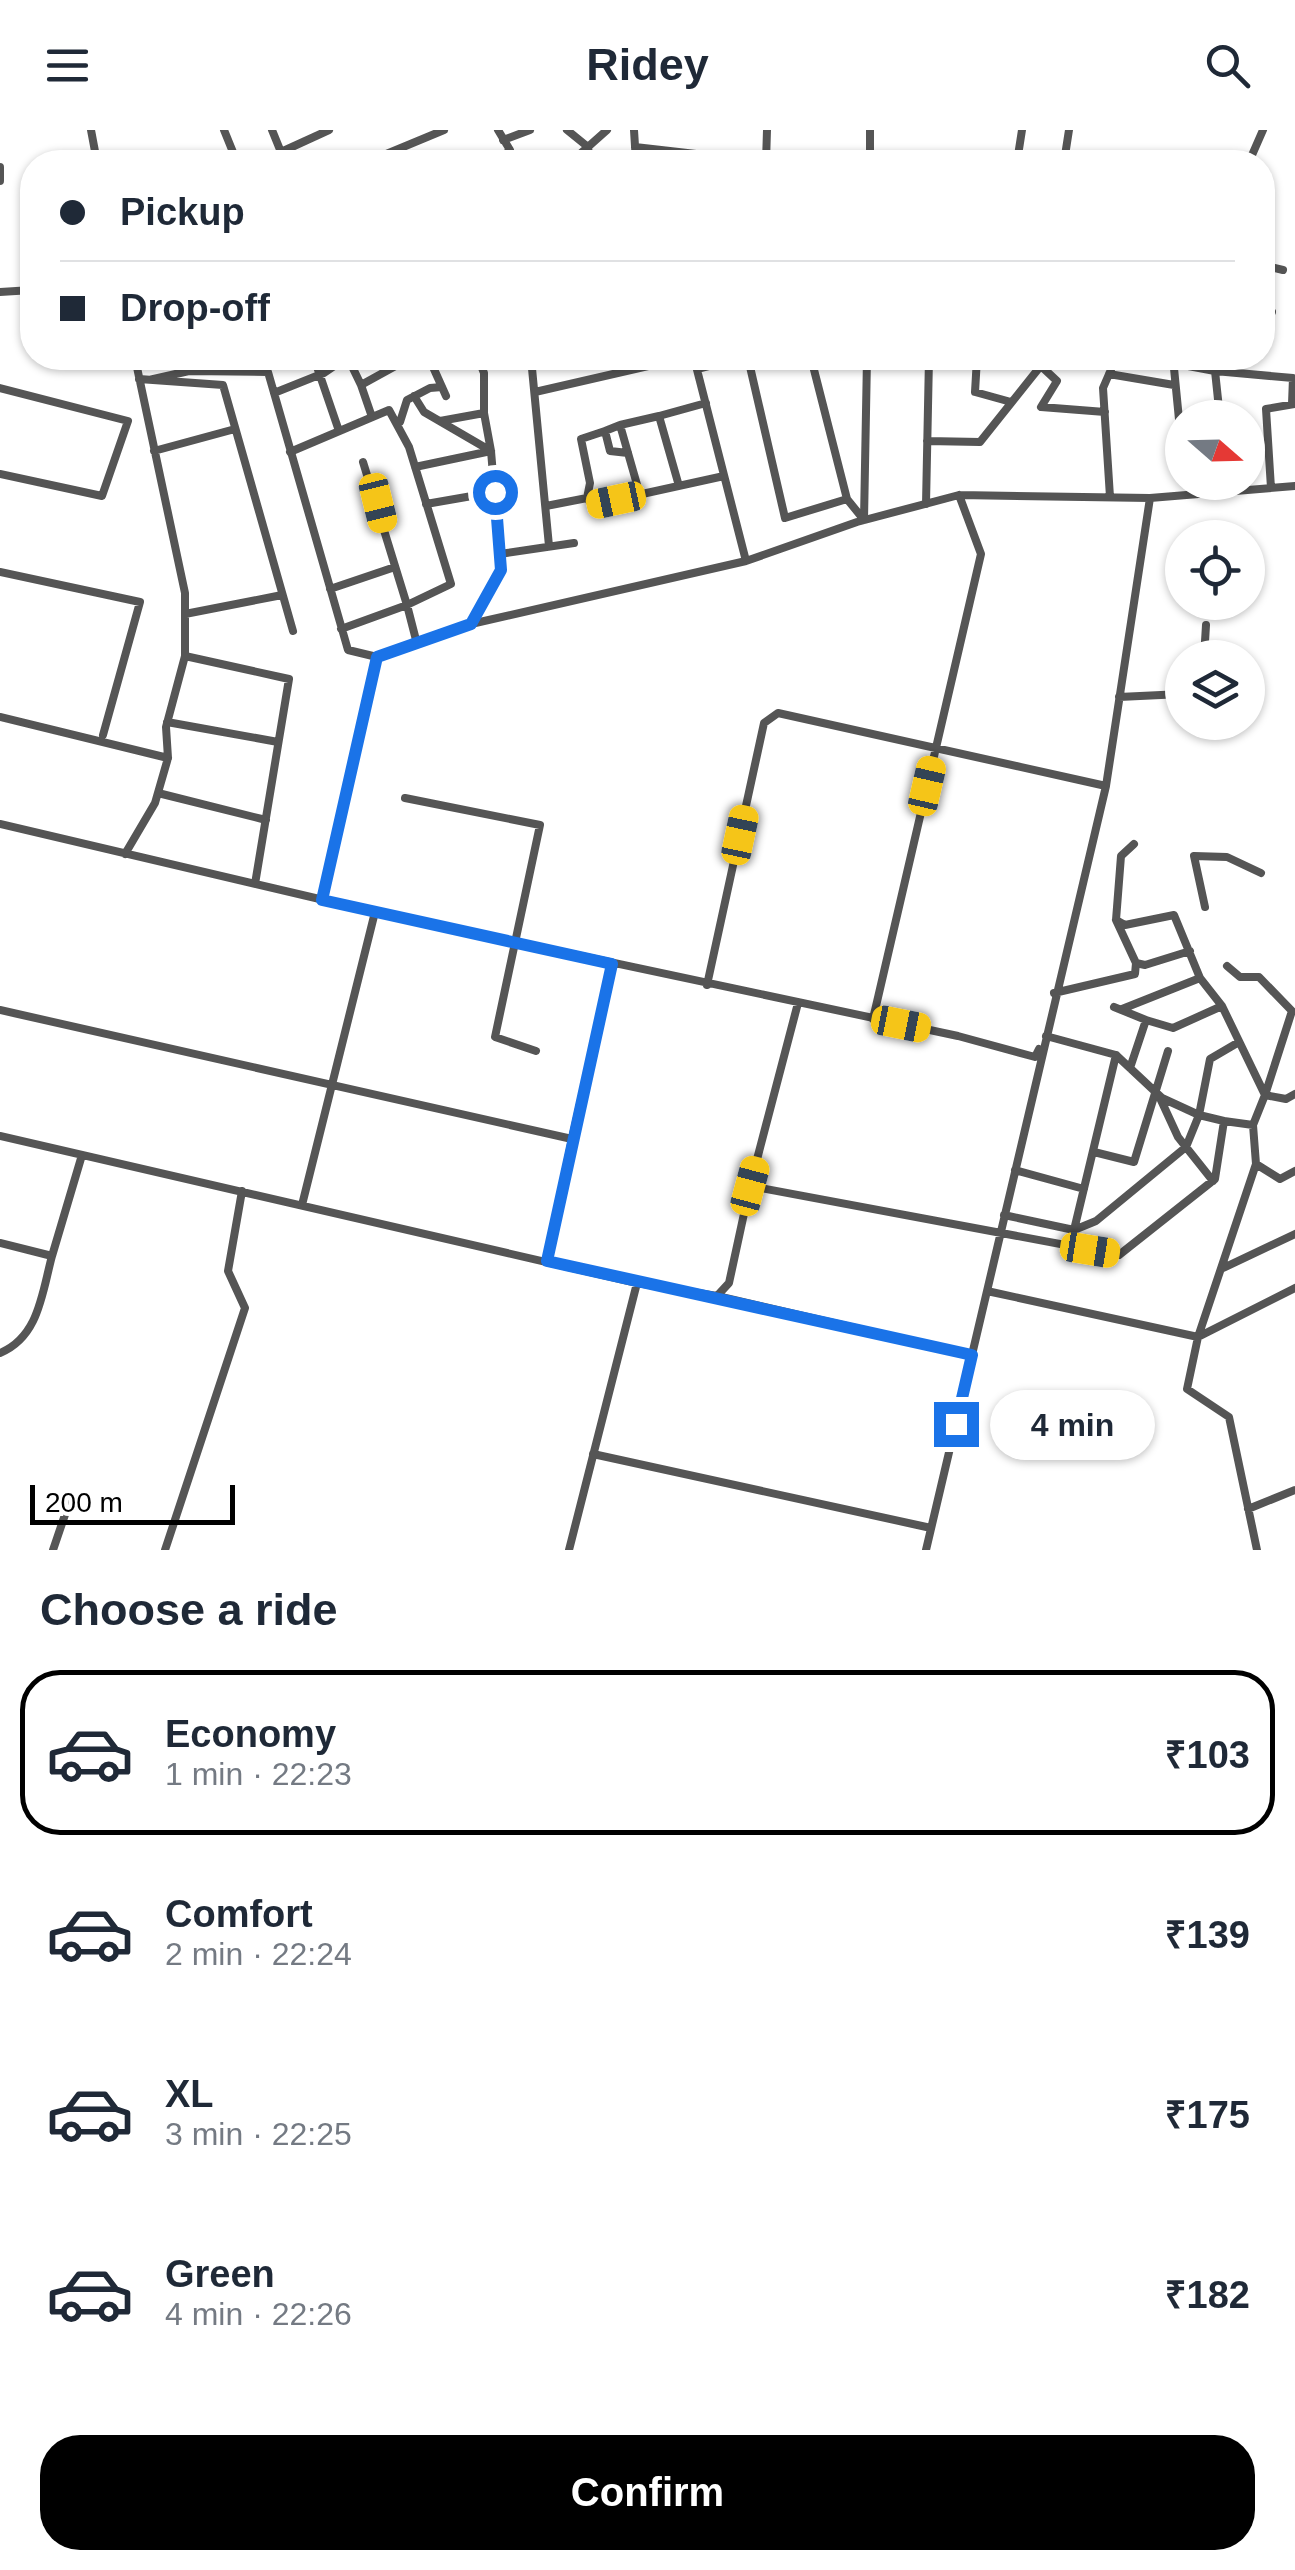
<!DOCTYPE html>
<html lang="en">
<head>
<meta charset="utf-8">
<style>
  body { margin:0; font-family:Arial,sans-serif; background:#f6f6f7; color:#1f2937; height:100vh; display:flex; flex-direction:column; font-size:38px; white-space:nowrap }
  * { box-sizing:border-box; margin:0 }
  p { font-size:32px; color:#747a83 }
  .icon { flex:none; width:55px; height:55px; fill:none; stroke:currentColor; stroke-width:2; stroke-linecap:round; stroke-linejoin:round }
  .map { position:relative; height:1420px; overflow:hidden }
  .drawer { display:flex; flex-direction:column; background:#fff; flex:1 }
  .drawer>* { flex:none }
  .top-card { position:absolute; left:20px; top:20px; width:1255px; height:220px; border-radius:40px; box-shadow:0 2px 8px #0004; display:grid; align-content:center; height:220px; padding:0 40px; background:#fff }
  .needle { width:65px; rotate:110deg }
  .controls { position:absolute; left:1165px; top:270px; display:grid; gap:20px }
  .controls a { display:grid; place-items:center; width:100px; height:100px; border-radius:50%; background:#fff; box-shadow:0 2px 8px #0004; font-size:50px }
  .scale { position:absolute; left:30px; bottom:25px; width:205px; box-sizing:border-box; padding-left:10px; border:5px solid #000; border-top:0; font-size:28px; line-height:35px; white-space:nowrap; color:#000; -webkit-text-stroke:8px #fff; paint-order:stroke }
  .end { position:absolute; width:45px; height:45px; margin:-22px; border:12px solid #1a73e8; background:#fff; box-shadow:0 0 0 5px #fff }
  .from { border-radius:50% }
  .bubble { position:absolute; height:70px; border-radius:35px; background:#fff; box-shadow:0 2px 8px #0004; font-size:32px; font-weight:700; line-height:70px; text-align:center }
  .car { position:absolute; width:30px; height:60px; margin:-30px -15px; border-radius:12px; box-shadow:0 0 8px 2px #0007; background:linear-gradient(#f5c518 24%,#345 0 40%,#f5c518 0 76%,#345 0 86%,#f5c518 0) }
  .top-card b { display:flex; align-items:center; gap:35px; height:95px; font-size:38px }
  .top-card b+b { border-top:2px solid #e0e1e3 }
  .top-card i { width:25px; height:25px; background:#1f2937 }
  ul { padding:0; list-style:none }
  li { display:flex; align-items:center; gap:30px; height:165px; margin:0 20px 15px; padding:0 20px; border:5px solid transparent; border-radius:40px }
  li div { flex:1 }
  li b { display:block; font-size:38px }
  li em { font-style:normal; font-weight:700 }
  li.current { border-color:#000 }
  li>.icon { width:90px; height:90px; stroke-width:1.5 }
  h2 { padding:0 40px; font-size:45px; line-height:120px }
  .button { display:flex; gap:20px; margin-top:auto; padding:20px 40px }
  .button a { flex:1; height:115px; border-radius:40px; background:#000; color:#fff; font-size:40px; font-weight:700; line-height:115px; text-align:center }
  header { display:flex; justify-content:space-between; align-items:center; height:130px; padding:0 40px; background:#fff; font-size:45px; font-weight:700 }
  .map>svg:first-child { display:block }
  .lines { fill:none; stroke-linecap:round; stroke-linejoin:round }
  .minor { stroke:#555; stroke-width:8 }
  .route { stroke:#1a73e8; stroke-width:12 }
</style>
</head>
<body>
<header><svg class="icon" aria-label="menu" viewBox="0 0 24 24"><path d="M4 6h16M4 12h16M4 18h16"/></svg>Ridey<svg class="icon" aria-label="search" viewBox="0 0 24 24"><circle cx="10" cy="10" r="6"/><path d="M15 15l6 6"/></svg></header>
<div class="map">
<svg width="1295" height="1420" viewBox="0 0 1295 1420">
  <rect width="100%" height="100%" fill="#fff"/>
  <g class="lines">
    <path class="minor" d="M91 0 97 32
      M224 0 237 32
      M272 0 285 32
      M567 0 588 17 590 32
      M634 0 636 32
      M767 0 766 32H854
      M503 10 530 0
      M635 17 767 32
      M281 22 329 0
      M367 32 444 0
      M426 32 450 24
      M495 32 510 20 498 0
      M571 32 607 0
      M870 32V0
      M1017 32 1022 0
      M1064 32 1069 0
      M1249 32 1263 0
      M0 37V51
      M1262 135 1283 140
      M0 162 32 160
      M1262 180 1272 182
      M135 228 185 463V526
      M314 228 339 301
      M348 228 361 255 410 228
      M429 228 446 266
      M531 228 549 416
      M694 228 746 431
      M748 228 785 388 847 369
      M811 228 847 369 864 390
      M977 228 975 262 1011 272
      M1173 228 1182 320
      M1172 233 1215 241 1220 288
      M1041 236 1057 251 1041 277 1105 282
      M697 239 740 228
      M1215 241 1293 248 1292 274
      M1109 244 1174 255
      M139 249 223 255 293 501
      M149 250 189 241 268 242 348 520 377 527
      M361 255 372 287
      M0 258 128 291 102 366 0 344
      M535 262 683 228
      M274 263 324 243 346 228
      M414 266 424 282 491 321 415 337
      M440 291 484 283
      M400 292 407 270 430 258 442 257
      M620 295 605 301 610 321 628 323
      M605 301 581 309 590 353 587 368 592 375 724 346
      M927 311 980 312 1047 228
      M154 321 235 299
      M290 322 389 280 409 317 451 454 407 475 363 332
      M679 356 659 286 706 273
      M1271 358 1266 279 1295 274
      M640 365 620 295 659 286
      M1110 367 1103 258 1116 228
      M1150 368 1295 356
      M426 374 495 362
      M926 374 929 228
      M546 376 587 368
      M864 390 867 228
      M500 424 574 413
      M0 442 140 472 103 605
      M330 459 395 437
      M185 484 282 465
      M471 494 501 440 491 321 484 283V243L478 228
      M341 499 407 475 416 510
      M1204 528 1206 495
      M1119 567 1182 564
      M0 587 168 628 155 673 125 724
      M167 592 278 612
      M168 628 166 597 185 526 289 549 255 754
      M158 663 266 690
      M405 668 540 695 495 907 536 921
      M0 694 375 782 958 906 1035 927 1039 919
      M1134 714 1121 726 1116 790 1125 795 1174 785 1200 848 1222 876 1265 965
      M323 770 377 527 471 494 746 431 857 392 959 365 1150 368 1106 656 926 1420
      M1205 777 1194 726 1227 727 1261 743
      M1116 790 1136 833
      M1227 836 1240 847H1259L1292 881 1265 965
      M707 855 764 593 778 583 1106 656
      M1054 863 1135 844 1136 833 1145 835 1190 821
      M1114 877 1146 890
      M1122 879 1200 848
      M0 880 572 1009 612 834
      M873 889 981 424 959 365
      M1046 906 1116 925 1162 968 1199 985 1210 929 1239 912
      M1130 938 1146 890 1173 898 1222 876
      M1160 968 1178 1007 1213 1051
      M1224 991 1253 995 1265 965 1286 969 1295 964
      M1253 995 1256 1034 1280 1049 1295 1041
      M0 1006 637 1153 717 1166 729 1153 750 1056 1119 1125 1215 1049 1224 991 1199 985 1186 1017 1096 1091 1074 1100 1004 1085
      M1094 1022 1134 1032 1168 921
      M1256 1034 1198 1207 1187 1259 1229 1287 1257 1420
      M1015 1040 1084 1059
      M750 1056 798 873
      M302 1075 375 782
      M1074 1100 1116 925
      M0 1113 52 1126 82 1025
      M547 1131 572 1009
      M1221 1139 1295 1104
      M987 1161 1198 1207 1295 1158
      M717 1166 972 1225
      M0 1223C39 1207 42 1163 52 1126
      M593 1324 931 1398
      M1248 1379 1295 1360
      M53 1420 70 1370
      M165 1420 245 1178 228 1141 242 1061
      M569 1420 637 1153"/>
  </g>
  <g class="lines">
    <path class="route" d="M495 362 501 440 471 494 377 527 322 770 612 834 547 1131 972 1225 956 1294"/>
  </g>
</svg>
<div class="controls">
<a><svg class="needle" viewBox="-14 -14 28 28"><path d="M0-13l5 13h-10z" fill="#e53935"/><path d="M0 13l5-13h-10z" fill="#747a83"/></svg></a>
<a><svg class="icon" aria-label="locate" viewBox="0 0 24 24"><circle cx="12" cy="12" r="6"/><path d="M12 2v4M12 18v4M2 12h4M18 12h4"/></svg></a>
<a><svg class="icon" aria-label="layers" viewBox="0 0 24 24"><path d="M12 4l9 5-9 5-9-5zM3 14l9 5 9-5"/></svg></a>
</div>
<div class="scale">200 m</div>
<i class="end from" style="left:495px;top:362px"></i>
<i class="end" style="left:956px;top:1294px"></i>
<div class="bubble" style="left:990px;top:1260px;width:165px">4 min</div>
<i class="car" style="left:616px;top:370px;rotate:258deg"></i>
<i class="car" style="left:378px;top:373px;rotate:166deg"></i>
<i class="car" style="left:927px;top:656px;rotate:13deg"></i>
<i class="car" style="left:740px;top:705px;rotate:12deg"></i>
<i class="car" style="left:901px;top:894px;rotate:101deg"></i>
<i class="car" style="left:750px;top:1056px;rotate:15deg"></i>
<i class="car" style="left:1090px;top:1120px;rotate:99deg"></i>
<div class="top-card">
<b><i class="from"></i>Pickup</b>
<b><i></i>Drop-off</b>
</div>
</div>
<section class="drawer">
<h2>Choose a ride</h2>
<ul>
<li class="current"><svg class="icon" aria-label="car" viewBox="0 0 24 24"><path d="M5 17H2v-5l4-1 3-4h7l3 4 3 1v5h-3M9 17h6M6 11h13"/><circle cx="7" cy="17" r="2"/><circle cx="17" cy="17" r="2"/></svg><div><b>Economy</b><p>1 min · 22:23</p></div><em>₹103</em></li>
<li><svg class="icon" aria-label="car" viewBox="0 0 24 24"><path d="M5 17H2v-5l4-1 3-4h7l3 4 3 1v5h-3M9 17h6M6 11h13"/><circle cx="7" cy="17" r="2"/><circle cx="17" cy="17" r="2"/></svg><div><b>Comfort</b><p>2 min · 22:24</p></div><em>₹139</em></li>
<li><svg class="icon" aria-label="car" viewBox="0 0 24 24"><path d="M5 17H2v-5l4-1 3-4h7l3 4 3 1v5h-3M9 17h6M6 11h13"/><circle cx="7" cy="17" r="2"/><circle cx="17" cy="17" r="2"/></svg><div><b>XL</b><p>3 min · 22:25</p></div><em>₹175</em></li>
<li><svg class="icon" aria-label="car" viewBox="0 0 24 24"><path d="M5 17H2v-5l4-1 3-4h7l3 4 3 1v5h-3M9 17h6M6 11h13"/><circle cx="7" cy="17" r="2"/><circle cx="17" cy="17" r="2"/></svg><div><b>Green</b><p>4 min · 22:26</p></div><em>₹182</em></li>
</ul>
<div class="button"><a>Confirm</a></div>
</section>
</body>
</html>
